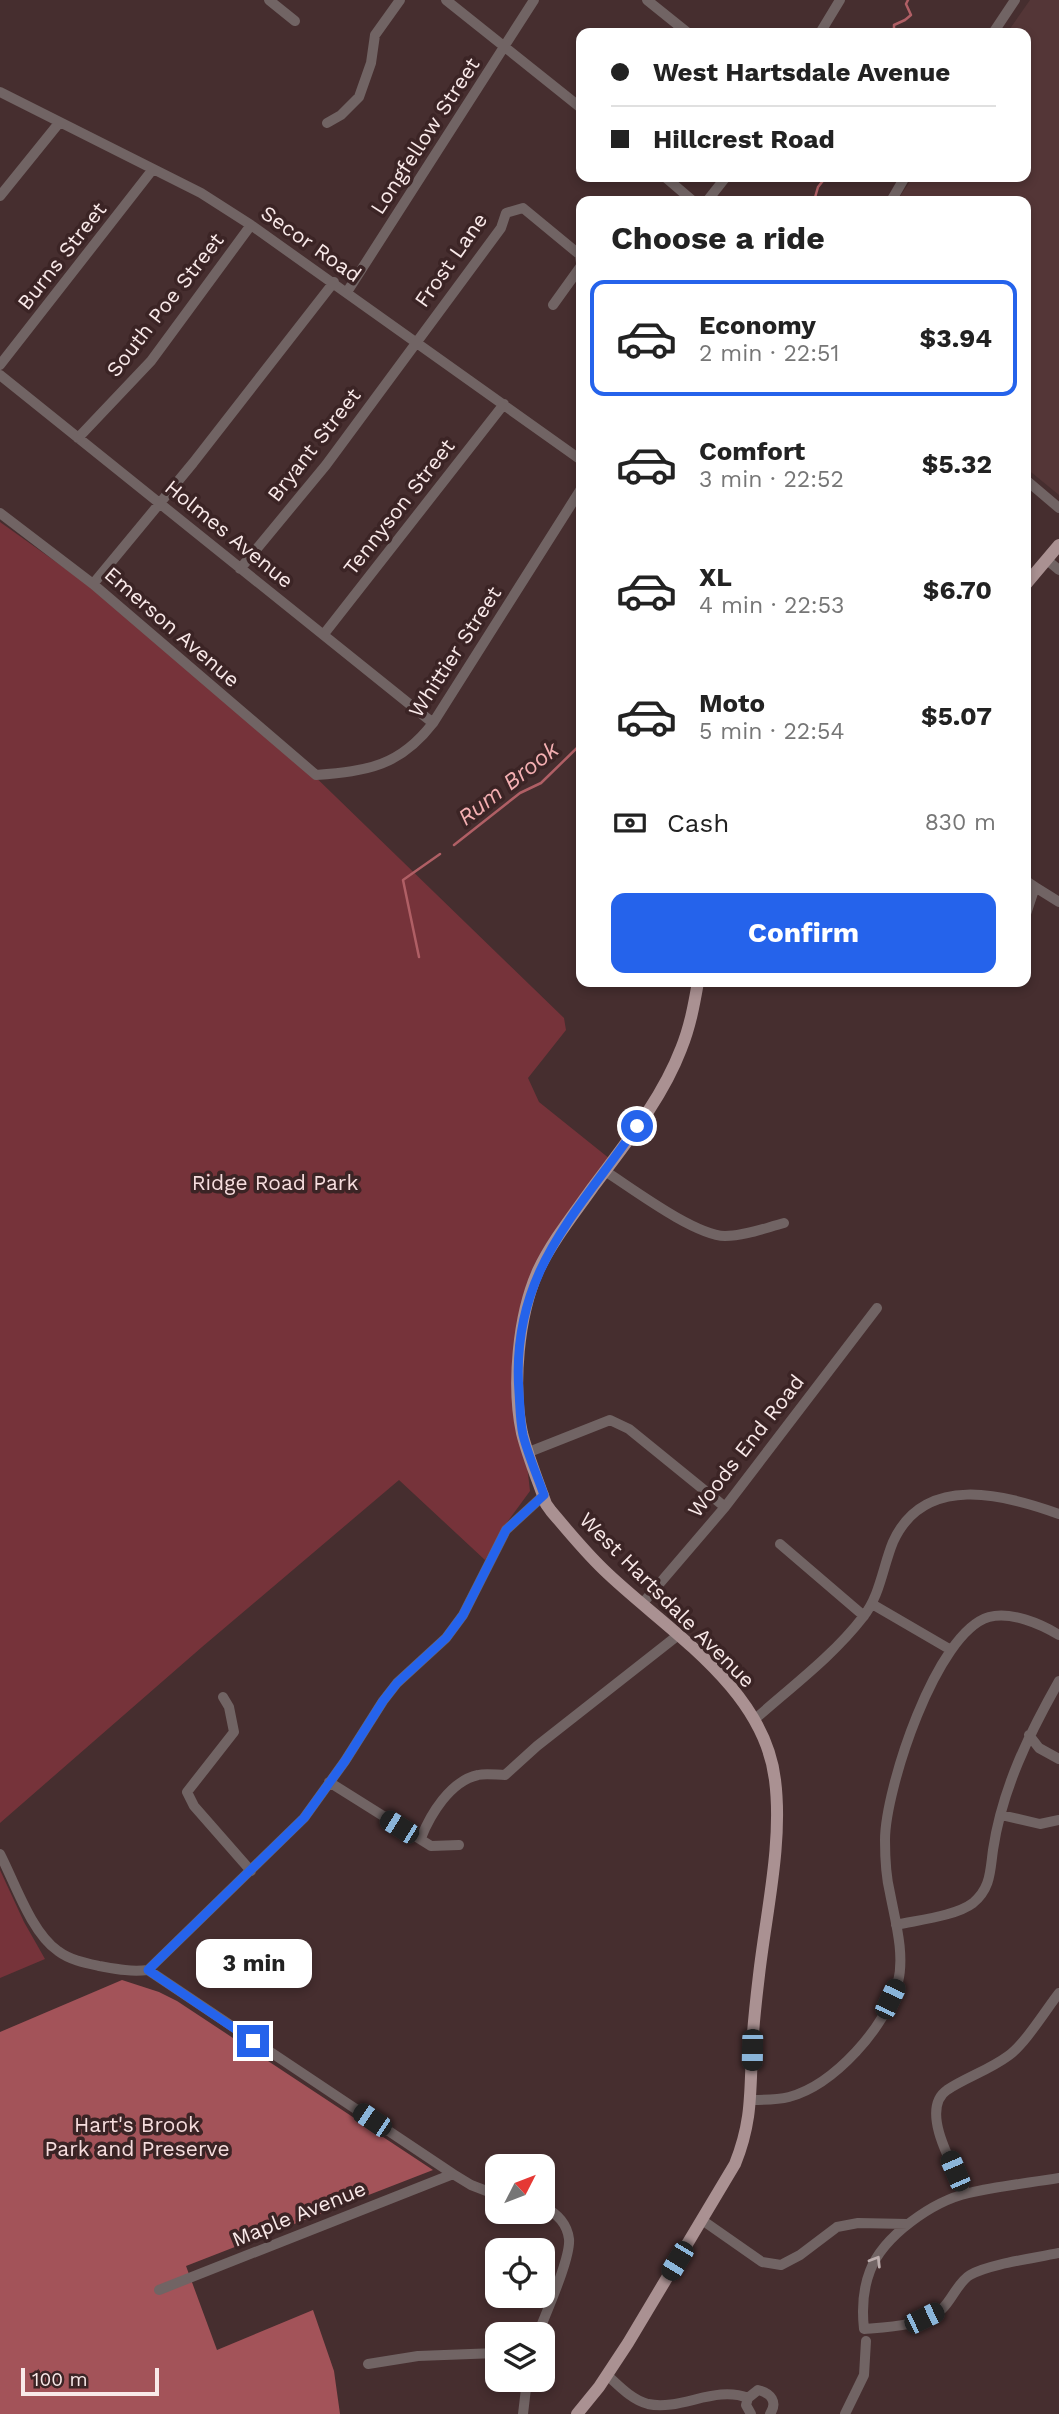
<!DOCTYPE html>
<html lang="en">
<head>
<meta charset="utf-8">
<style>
  body { margin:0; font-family:"Work Sans",sans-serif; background:#f2f2f2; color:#222; height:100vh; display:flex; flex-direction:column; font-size:26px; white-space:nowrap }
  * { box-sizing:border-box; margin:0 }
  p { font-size:23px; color:#767676 }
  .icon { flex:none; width:38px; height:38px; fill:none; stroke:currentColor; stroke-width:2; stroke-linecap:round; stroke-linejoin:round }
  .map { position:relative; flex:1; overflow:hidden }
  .drawer { position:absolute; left:576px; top:196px; width:455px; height:791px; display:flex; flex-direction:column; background:#fff; border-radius:14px; box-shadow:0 4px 10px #0003 }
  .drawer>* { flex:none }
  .banner { position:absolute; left:576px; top:28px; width:455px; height:154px; border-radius:14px; box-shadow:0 4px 10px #0003; display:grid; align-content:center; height:154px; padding:0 35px; background:#fff }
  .needle { width:46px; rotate:48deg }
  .buttons { position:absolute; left:485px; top:2154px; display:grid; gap:14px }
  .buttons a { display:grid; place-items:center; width:70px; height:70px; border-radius:14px; background:#fff; box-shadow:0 4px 10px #0003; font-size:35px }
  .scale { position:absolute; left:21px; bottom:18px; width:138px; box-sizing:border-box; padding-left:7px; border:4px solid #f9e9e9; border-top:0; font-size:19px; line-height:24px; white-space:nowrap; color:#f9e9e9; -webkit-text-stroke:5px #3b2425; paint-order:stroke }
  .end { position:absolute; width:32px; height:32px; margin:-16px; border:9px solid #2563eb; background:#fff; box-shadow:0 0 0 4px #fff }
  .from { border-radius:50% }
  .bubble { position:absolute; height:49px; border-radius:14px; background:#fff; box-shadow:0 4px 10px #0003; font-size:23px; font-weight:700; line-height:49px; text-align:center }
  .car { position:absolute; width:21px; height:42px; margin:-21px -10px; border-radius:9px; box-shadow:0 0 5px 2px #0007; background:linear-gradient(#222 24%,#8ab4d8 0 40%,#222 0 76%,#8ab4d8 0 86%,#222 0) }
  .banner b { display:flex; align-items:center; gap:24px; height:66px; font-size:26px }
  .banner b+b { border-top:2px solid #e0e0e0 }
  .banner i { width:18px; height:18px; background:#222 }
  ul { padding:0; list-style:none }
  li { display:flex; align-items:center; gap:21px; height:116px; margin:0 14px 10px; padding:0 21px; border:4px solid transparent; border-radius:14px }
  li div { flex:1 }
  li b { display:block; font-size:26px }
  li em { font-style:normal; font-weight:700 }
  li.current { border-color:#2563eb }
  li>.icon { width:63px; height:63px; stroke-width:1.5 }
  h2 { padding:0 35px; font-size:32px; line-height:84px }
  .pay { display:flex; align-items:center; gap:18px; height:77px; padding:0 35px; font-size:26px }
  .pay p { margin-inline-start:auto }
  .button { display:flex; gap:14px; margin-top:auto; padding:14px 35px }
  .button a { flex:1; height:80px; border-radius:14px; background:#2563eb; color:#fff; font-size:28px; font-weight:700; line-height:80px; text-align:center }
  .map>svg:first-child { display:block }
  .built { fill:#543637 }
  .green { fill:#76333a }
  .forest { fill:#a35359 }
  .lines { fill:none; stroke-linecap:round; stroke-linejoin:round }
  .stream { stroke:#b05f65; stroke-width:2.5 }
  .minor { stroke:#716464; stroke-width:10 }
  .major { stroke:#aa9192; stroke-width:12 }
  .oneway { stroke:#bcadad }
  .route { stroke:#2563eb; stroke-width:9 }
  .labels { text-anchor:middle; stroke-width:7; stroke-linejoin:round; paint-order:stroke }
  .street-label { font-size:21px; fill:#f9e9e9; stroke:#3b2425 }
  .park-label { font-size:21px; fill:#f6ddde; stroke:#3b2425 }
  .water-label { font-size:23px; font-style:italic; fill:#f4afb2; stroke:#3b2425 }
</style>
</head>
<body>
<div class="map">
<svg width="1059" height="2414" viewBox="0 0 1059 2414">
  <rect width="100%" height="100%" fill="#462e2f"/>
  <path class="built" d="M1030 0H1059V495L1026 468V201H897L913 177H1026V33H1007Z"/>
  <path class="green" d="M0 522 94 589 302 764 564 1018 566 1030 528 1078 539 1102 610 1159 559 1227 514 1348 530 1491 508 1521 485 1560 399 1480 202 1647 0 1823Z
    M0 1870 24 1922 45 1959 0 1978Z"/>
  <path class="forest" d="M122 1980 159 1992 177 2001 433 2170 186 2266 217 2350 313 2310 334 2371 340 2414H0V2032Z"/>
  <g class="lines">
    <path class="stream" d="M894 33V25L905 20 911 15 906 4 908 0
      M814 201 818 187 826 177
      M454 845 520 793 541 783 580 745
      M419 957 403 880 440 854"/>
    <path class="minor" d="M269 0 295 21
      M446 0 581 108
      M647 0 688 33
      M820 33 840 0
      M993 33 1015 0
      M0 92 201 193 251 225 581 460
      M327 123 341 115 359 97 371 63 375 35 400 0
      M665 177 693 201
      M0 196 59 123
      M707 201 726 177
      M891 201 905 177
      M347 292 534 0
      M553 305 581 266
      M0 365 153 169
      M0 375 433 723
      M78 438 151 361 251 225
      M1026 480 1059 508
      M0 513 93 584 316 775C368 771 400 766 433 723L581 489
      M1047 560 1059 570
      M240 569 326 465 501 228 506 213 523 208 580 255 581 263
      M93 584 193 463 334 282
      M324 634 504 404
      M1026 881 1035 887 1026 914
      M1035 887 1059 902
      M605 1171C633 1189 694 1235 725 1236 745 1236 765 1228 784 1223
      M529 1452 610 1420 629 1429 725 1507
      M780 1544 864 1616
      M642 1604 725 1507 877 1308
      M872 1604 951 1650
      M223 1697 229 1707 234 1732 187 1792 194 1806 251 1871
      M754 1720C791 1687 833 1656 863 1617 880 1596 883 1566 893 1542 924 1473 1004 1494 1059 1514
      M1029 1735 1039 1748 1059 1759
      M329 1782 431 1846 459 1845
      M1001 1815 1040 1824 1059 1820
      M421 1838C430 1815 450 1781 478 1775 486 1773 497 1775 505 1775L537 1746 677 1636
      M0 1854C15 1883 31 1932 58 1951 70 1960 85 1963 99 1966 116 1969 130 1972 148 1970L304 1818 345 1761 383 1701 397 1683 446 1638 463 1615 506 1530 544 1495
      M896 1925C918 1920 956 1916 973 1903 991 1888 990 1871 993 1850 1002 1789 1029 1734 1059 1681
      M148 1970 453 2174 471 2185 497 2195
      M752 2100C764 2100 777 2100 789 2097 834 2085 886 2027 898 1982 905 1954 895 1920 890 1893 886 1877 885 1857 885 1840 885 1790 936 1632 989 1617 1011 1611 1041 1624 1059 1635
      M1059 2178C1029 2183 998 2186 969 2193 933 2201 883 2236 870 2271 863 2289 862 2311 864 2329 889 2327 923 2326 942 2309 952 2300 958 2282 970 2275 988 2264 1036 2258 1059 2253
      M966 2193C955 2170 918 2110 947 2090 967 2077 989 2070 1008 2056 1025 2044 1045 2011 1059 1993
      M702 2220 762 2262 781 2265 800 2255 837 2227 858 2223 908 2224
      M159 2290 453 2174
      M538 2334C545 2315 571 2258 569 2239 567 2223 557 2213 542 2206
      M368 2364 418 2356 497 2353
      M607 2375C619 2386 632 2400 648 2404 681 2411 715 2385 748 2398
      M523 2414 527 2380
      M751 2414 746 2405 748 2398 758 2390C771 2393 778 2402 770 2414
      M845 2414 864 2375 866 2341"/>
    <path class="major" d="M1026 584 1059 545
      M577 2414 599 2387 628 2343 735 2164C752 2122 750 2094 752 2050 753 2025 756 2000 759 1975 766 1913 783 1842 775 1780 764 1687 666 1630 604 1570 585 1552 568 1531 551 1511L546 1504C538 1481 528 1457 522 1433 512 1386 518 1316 538 1271 552 1241 574 1214 593 1187 625 1144 662 1099 681 1049 690 1027 694 1005 698 982"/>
  </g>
  <defs><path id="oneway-chevron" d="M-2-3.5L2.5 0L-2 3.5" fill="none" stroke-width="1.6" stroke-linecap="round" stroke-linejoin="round" transform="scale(1.75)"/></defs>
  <use class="oneway" href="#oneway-chevron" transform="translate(876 2261) rotate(-58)"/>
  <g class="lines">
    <path class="route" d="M253 2041 148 1970 304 1818 345 1761 383 1701 397 1683 446 1638 463 1615 506 1530 544 1495C537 1475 528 1455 523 1435 520 1421 520 1406 519 1392 510 1274 576 1215 637 1126"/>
  </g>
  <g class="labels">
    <g class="street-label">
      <text transform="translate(425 136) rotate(-57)" y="7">Longfellow Street</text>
      <text transform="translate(311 244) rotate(35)" y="7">Secor Road</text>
      <text transform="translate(62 256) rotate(-52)" y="7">Burns Street</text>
      <text transform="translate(451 260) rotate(-55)" y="7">Frost Lane</text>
      <text transform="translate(165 305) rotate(-52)" y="7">South Poe Street</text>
      <text transform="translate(314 445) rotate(-52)" y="7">Bryant Street</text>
      <text transform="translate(399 507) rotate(-52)" y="7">Tennyson Street</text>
      <text transform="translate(229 534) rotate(39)" y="7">Holmes Avenue</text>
      <text transform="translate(172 627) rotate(41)" y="7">Emerson Avenue</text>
      <text transform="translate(455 652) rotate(-57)" y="7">Whittier Street</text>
      <text transform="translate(746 1446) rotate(-52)" y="7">Woods End Road</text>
      <text transform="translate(667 1600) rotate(45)" y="7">West Hartsdale Avenue</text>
      <text transform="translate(299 2214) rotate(-22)" y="7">Maple Avenue</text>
    </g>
    <g class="park-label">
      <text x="275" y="1190">Ridge Road Park</text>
      <text x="137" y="2132">Hart's Brook<tspan x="137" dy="24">Park and Preserve</tspan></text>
    </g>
    <g class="water-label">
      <text transform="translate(508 783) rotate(-38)" y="8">Rum Brook</text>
    </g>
  </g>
</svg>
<div class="buttons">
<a><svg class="needle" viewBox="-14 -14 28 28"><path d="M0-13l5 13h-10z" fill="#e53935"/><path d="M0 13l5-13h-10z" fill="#767676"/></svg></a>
<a><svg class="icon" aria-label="locate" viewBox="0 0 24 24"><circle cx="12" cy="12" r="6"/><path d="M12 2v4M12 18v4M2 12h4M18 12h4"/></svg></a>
<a><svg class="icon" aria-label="layers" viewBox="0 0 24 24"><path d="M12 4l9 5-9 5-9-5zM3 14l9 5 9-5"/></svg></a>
</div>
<div class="scale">100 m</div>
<i class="end from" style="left:637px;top:1126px"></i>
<i class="end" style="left:253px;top:2041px"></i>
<div class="bubble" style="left:196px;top:1939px;width:116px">3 min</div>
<i class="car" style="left:399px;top:1827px;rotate:302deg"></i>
<i class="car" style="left:890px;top:1999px;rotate:25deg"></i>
<i class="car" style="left:752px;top:2050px;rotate:181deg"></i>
<i class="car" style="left:372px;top:2120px;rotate:304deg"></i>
<i class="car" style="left:955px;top:2171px;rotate:337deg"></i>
<i class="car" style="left:677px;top:2261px;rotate:211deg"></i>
<i class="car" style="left:924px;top:2318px;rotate:64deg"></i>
<div class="banner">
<b><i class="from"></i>West Hartsdale Avenue</b>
<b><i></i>Hillcrest Road</b>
</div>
<section class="drawer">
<h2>Choose a ride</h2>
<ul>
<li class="current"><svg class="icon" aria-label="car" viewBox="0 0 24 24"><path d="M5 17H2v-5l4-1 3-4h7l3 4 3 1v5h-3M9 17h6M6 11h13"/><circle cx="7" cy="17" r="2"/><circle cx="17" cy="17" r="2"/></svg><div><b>Economy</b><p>2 min · 22:51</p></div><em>$3.94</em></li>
<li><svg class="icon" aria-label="car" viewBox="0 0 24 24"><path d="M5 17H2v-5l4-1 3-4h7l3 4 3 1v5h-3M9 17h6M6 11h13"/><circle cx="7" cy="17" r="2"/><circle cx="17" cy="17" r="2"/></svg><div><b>Comfort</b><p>3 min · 22:52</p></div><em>$5.32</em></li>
<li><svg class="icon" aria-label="car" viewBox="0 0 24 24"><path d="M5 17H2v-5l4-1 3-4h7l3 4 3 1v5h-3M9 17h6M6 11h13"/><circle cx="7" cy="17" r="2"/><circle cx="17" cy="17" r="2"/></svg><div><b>XL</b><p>4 min · 22:53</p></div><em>$6.70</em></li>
<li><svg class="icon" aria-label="car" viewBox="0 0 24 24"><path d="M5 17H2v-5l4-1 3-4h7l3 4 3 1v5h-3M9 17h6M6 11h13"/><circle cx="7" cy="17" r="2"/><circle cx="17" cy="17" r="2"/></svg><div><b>Moto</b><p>5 min · 22:54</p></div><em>$5.07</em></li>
</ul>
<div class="pay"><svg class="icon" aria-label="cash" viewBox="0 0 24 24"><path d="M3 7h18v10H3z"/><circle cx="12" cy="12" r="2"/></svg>Cash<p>830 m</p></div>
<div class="button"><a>Confirm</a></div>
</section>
</div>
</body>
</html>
